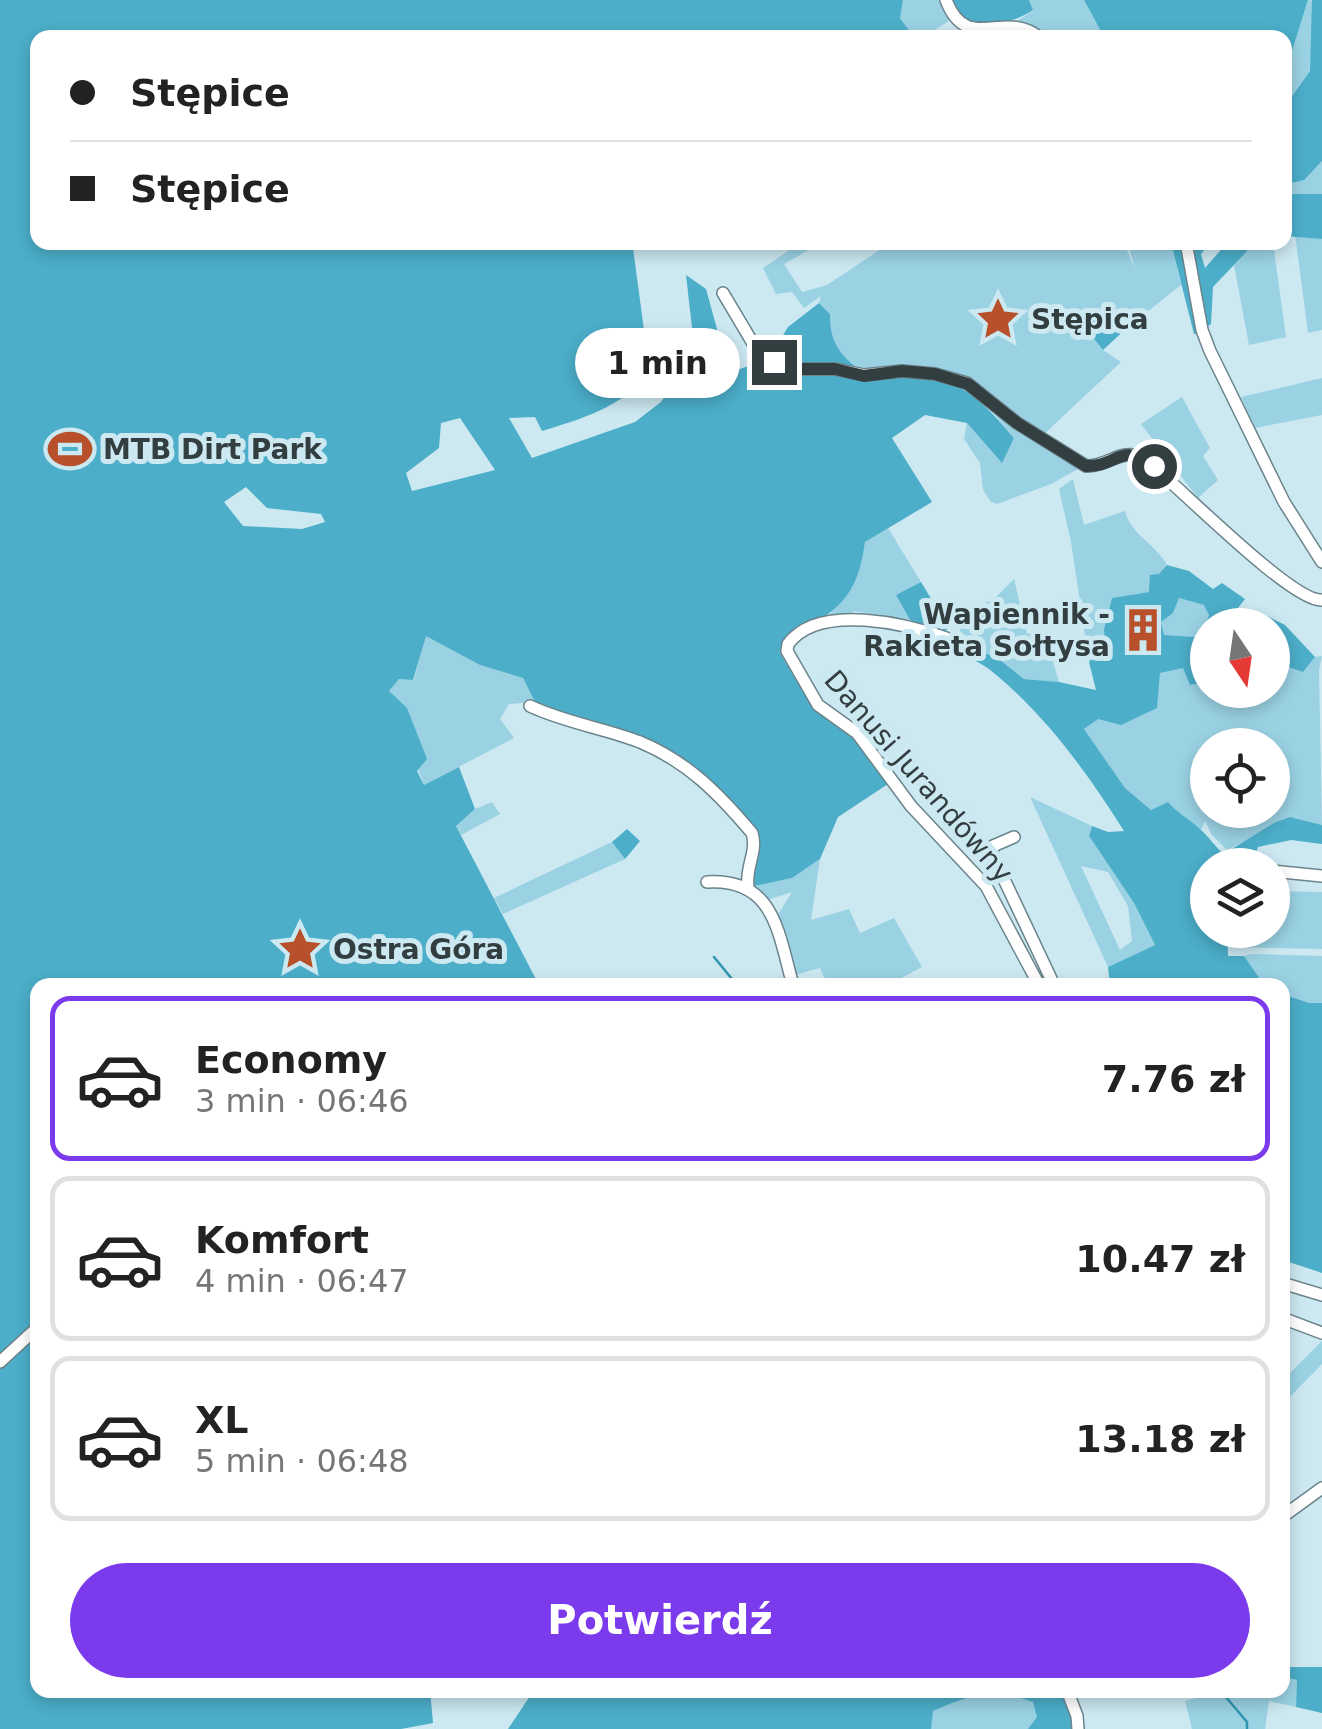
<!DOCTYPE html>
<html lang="pl">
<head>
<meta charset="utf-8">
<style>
  body { margin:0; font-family:"DejaVu Sans",sans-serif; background:#f2f2f2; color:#222; height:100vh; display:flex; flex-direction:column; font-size:38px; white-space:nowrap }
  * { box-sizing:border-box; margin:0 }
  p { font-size:32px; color:#767676 }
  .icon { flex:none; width:55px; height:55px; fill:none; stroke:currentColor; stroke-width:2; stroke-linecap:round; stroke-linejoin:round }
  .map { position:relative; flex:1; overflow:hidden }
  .details { position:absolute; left:30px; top:978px; width:1260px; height:720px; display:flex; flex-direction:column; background:#fff; border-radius:20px; box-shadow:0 5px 15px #0003 }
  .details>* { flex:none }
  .guide { position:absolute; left:30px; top:30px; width:1262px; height:220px; border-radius:20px; box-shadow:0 5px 15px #0003; display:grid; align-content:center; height:220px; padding:0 40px; background:#fff }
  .needle { width:65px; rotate:167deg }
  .fabs { position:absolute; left:1190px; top:608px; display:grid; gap:20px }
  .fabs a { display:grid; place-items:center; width:100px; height:100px; border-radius:50%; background:#fff; box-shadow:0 5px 15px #0003; font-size:50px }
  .end { position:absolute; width:45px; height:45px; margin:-22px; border:12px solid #333e41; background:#fff; box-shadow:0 0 0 5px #fff }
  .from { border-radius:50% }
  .bubble { position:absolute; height:70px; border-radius:35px; background:#fff; box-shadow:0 5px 15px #0003; font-size:32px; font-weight:600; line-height:70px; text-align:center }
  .guide b { display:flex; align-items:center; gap:35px; height:95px; font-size:38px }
  .guide b+b { border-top:2px solid #e0e0e0 }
  .guide i { width:25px; height:25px; background:#222 }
  ul { padding:18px 0 0; list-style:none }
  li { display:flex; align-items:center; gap:30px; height:165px; margin:0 20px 15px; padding:0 20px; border:5px solid #e0e0e0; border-radius:20px }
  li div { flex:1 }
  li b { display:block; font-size:38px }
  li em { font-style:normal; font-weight:600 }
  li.on { border-color:#7c3aed }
  li>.icon { width:90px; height:90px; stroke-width:1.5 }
  .button { display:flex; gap:20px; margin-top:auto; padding:20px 40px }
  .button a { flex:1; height:115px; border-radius:60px; background:#7c3aed; color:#fff; font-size:40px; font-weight:600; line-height:115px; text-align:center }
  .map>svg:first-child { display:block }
  .green { fill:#9ad2e4; fill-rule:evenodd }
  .forest { fill:#4caec9; fill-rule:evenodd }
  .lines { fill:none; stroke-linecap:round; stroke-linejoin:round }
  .stream { stroke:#2f96b1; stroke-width:2.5 }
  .minor-casing { stroke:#6b848c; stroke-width:14 }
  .minor { stroke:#fff; stroke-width:11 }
  .route { stroke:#333e41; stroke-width:12 }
  .labels { text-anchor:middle; stroke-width:10; stroke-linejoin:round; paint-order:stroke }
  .poi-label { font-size:28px; font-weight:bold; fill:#333e41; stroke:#cce8f1; text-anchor:start }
  .street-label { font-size:28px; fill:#333e41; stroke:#cce8f1 }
</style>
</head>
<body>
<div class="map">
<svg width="1322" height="1729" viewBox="0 0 1322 1729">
  <rect width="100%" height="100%" fill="#cce8f1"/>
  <path class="green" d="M903 0H941L949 21 923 37H914L900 18Z
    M1029 0H1084L1104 37H1045L1034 28 1017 21 1033 11Z
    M1308 0 1314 1 1310 71 1285 106V54L1292 50Z
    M1322 161V194H1293L1285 198V177L1303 180Z
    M1295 234 1322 239V330L1308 333Z
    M1171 242 1181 285 1128 327 1103 311 1086 329 1103 350 1121 362 1043 435 979 386 864 374 839 355 829 331 830 314 819 303 821 296 804 308 792 292 776 294 763 268 800 243H821L784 264 802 292 827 285 890 243H1124L1135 269 1128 243Z
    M1261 243H1273L1286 337 1249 345 1234 265 1250 248Z
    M1322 378V415L1255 428 1241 397Z
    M1182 397 1210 448 1203 456 1218 480 1198 498 1141 424Z
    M991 410H998L1076 463 1078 469 1051 484 997 504 991 502 983 490 980 463 964 439 967 423 1001 462 1014 438Z
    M1073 479 1084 525 1125 511C1130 534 1156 544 1167 565L1149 592 1112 598 1104 629 1105 648 1089 662 1071 542 1059 489Z
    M888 528 921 582 896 595 910 620 853 611 851 618 824 621C849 592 860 581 865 542Z
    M1014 579 1027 634 1044 631 1059 682 1024 679 1000 660 962 642 956 612 993 600Z
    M1179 598 1205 605 1209 615 1204 630 1196 637 1164 635 1160 621 1173 613Z
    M425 635 480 665 523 678 535 702 509 704 500 719 514 738 424 785 389 691 399 679 414 680Z
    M1322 656 1319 670 1322 825 1290 817 1227 850 1212 835 1205 821 1201 830 1182 818 1168 803 1151 810 1125 788 1084 729 1160 673 1184 667 1190 685 1207 682 1208 690H1272L1273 669 1282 665 1303 672 1315 657ZM1238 736 1247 745H1272V810H1208V745H1221Z
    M1030 797 1092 826 1089 836 1134 903 1155 945 1108 967ZM1081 866 1108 872 1128 906 1132 941 1120 950Z
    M492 802 500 814 461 835 456 826 475 809Z
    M612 842 625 859 503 914 494 898Z
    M820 859 811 920 849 909 860 933 894 918 922 967 888 985H828L820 968 795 975 776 918 792 892 767 900 755 886 792 878Z
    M1273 891 1322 892V949L1229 947V930H1272Z
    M1250 954 1322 956V1023L1283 1028 1282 985H1258L1244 956Z
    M1322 1341V1364L1283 1404V1380Z
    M1283 1677 1297 1680 1296 1707 1269 1701 1265 1729H1192L1185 1701 1215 1693 1214 1690H1282Z
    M997 1690H1062L1073 1729H866L873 1720Z"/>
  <path class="forest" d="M0 0H903L900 18 914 37 38 38V242L650 243 633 248 650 375C615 409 587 417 542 431L535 417 509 418 532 458 635 422 661 402 695 354 686 275 706 289 717 329V377L760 362 773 367 783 360 780 340 788 327 819 303 830 314C829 348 846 360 871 379 944 368 968 383 1014 438L1002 463 967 423 925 415 892 438 932 502 865 542C858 596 837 615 788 635L780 653 813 708 857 733 888 784 838 817 820 859 792 878 755 886 751 876 759 842 757 831 729 798 678 754 635 737 582 722 535 702 523 678 480 665 426 636 413 680 399 679 389 691 407 708 427 759 417 771 424 785 459 767 475 809 456 826 539 985H38V1690H430L433 1723 401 1729H0ZM460 418 495 470 412 491 406 473 439 448 441 423ZM246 487 267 508 321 514 325 522 302 529 243 526 224 502Z
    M952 0H1029L1033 10C1011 25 988 26 962 19Z
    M1084 0H1308L1292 51 1285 54V38L1104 37Z
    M1312 0H1322V161L1304 180 1291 183 1285 177V106L1310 71Z
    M1293 194H1322V239L1285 236V198Z
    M1171 243H1180L1197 334H1194Z
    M1190 243H1210L1201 254 1205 268 1227 243H1261L1250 248 1213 287 1211 324 1207 327Z
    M1103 311 1128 327 1103 350 1086 329Z
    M1167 565 1189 571 1213 589 1222 583 1245 599 1238 608 1253 623 1263 614 1285 625 1315 657 1303 672 1282 665 1273 669 1272 625H1208L1207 682 1190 685 1183 668 1160 673 1157 708 1121 725 1098 719 1084 729 1125 788 1151 810 1168 802C1178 814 1191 820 1201 830 1215 843 1221 856 1238 865H1208V930H1227L1228 956H1244L1264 985H1110L1108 967 1155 945 1134 903 1089 836 1092 826 1108 832 1124 831C1089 775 1046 716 994 673 983 663 967 657 953 650L962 642 1000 660 1024 679 1059 682 1096 690 1089 662 1105 648 1104 629 1112 598 1149 592 1150 575 1159 574ZM1179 598 1204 605 1209 615 1204 629 1196 637 1164 635 1161 622 1173 613Z
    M921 582 949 628 943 633 910 620 896 595Z
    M1290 817 1322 825V844L1291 840 1258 847 1253 863 1230 850 1274 823Z
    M627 829 640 841 625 859 612 842Z
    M1282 994 1309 1003H1322V1273L1283 1260Z
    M1282 1667H1322V1713L1296 1707 1297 1680 1283 1677Z
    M534 1690H1064L1075 1729H1028L1037 1717 1033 1702C992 1687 972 1694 933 1711L931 1729H508Z"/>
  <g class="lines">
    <path class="stream" d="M714 957 732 979 733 985
      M904 985 905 982
      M1220 1690 1247 1722V1729"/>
    <g class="minor-casing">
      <path id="minor" d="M946 0C967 55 1004 8 1040 38
        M1186 242 1202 330 1210 351 1284 502 1322 562
        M723 293 761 357 790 369H835L864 375 902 371 935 374 967 383 1017 423 1086 466C1108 467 1121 447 1143 458 1175 482 1292 603 1322 600
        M949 639C908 624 819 602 788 644L787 651 818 705 857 733 911 806 986 886 1039 985
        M530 706C566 723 604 728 640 742 688 762 719 794 752 833 758 852 745 866 748 888
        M1014 837 993 846 992 854 1054 985
        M1243 862 1249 865
        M1272 871 1322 876
        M707 882C775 878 778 933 793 985
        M1282 1283 1322 1295
        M1282 1318 1322 1333
        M0 1362 38 1327
        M1282 1517 1322 1488
        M1067 1690 1077 1716 1078 1729"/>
    </g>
    <use href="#minor" class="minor"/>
  </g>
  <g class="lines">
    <path class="route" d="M774 362 790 369H835L864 376 902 371 935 374 968 384 1017 423 1086 466C1118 467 1120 441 1154 466"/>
  </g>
  <defs>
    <g id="sight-bare" transform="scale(3.45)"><path d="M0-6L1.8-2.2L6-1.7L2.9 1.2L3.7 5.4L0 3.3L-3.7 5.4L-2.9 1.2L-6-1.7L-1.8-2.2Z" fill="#b8502b" stroke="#cce8f1" stroke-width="2.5" paint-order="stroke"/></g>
    <g id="stadium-bare" transform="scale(3.45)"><path d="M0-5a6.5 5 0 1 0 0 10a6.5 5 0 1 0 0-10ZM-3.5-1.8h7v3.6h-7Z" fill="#b8502b" stroke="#cce8f1" stroke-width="2.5" paint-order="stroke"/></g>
    <g id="building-bare" transform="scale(3.45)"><path d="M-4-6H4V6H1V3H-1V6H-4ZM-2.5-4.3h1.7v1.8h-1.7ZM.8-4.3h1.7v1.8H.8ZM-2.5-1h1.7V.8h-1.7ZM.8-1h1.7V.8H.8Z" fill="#b8502b" stroke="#cce8f1" stroke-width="2.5" paint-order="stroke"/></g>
  </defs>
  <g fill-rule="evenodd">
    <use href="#sight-bare" x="998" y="319"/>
    <use href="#stadium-bare" x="70" y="449"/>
    <use href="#building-bare" x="1143" y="630"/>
    <use href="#sight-bare" x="300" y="949"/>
  </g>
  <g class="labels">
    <g class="poi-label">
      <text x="1031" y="329">Stępica</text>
      <text x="103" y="459">MTB Dirt Park</text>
      <text x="1110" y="624" text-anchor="end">Wapiennik -<tspan x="1110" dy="32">Rakieta Sołtysa</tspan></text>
      <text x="333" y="959">Ostra Góra</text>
    </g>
    <g class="street-label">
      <text transform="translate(919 776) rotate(49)" y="10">Danusi Jurandówny</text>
    </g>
  </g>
</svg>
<div class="fabs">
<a><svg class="needle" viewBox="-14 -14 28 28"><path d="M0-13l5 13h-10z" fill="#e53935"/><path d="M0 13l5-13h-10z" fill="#767676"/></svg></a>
<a><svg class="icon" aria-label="locate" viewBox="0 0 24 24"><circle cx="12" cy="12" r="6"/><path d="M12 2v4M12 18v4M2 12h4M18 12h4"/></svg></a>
<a><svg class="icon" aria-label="layers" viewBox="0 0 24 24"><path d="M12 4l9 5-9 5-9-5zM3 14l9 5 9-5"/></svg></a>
</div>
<i class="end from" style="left:1154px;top:466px"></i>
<i class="end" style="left:774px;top:362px"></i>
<div class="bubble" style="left:575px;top:328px;width:165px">1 min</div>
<div class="guide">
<b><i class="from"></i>Stępice</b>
<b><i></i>Stępice</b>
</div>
<section class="details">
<ul>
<li class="on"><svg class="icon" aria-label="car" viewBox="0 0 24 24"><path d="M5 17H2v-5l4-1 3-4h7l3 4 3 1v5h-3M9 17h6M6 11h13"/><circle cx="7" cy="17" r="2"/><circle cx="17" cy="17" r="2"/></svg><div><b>Economy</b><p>3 min · 06:46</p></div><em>7.76 zł</em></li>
<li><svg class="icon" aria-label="car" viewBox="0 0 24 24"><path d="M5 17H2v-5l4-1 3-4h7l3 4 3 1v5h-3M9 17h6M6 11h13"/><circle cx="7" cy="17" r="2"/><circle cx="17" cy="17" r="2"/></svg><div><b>Komfort</b><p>4 min · 06:47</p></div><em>10.47 zł</em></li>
<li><svg class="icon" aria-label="car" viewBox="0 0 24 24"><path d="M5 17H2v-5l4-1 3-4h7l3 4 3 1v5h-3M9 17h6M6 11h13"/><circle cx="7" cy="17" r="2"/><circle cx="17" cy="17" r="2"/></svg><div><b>XL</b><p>5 min · 06:48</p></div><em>13.18 zł</em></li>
</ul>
<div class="button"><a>Potwierdź</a></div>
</section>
</div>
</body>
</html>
